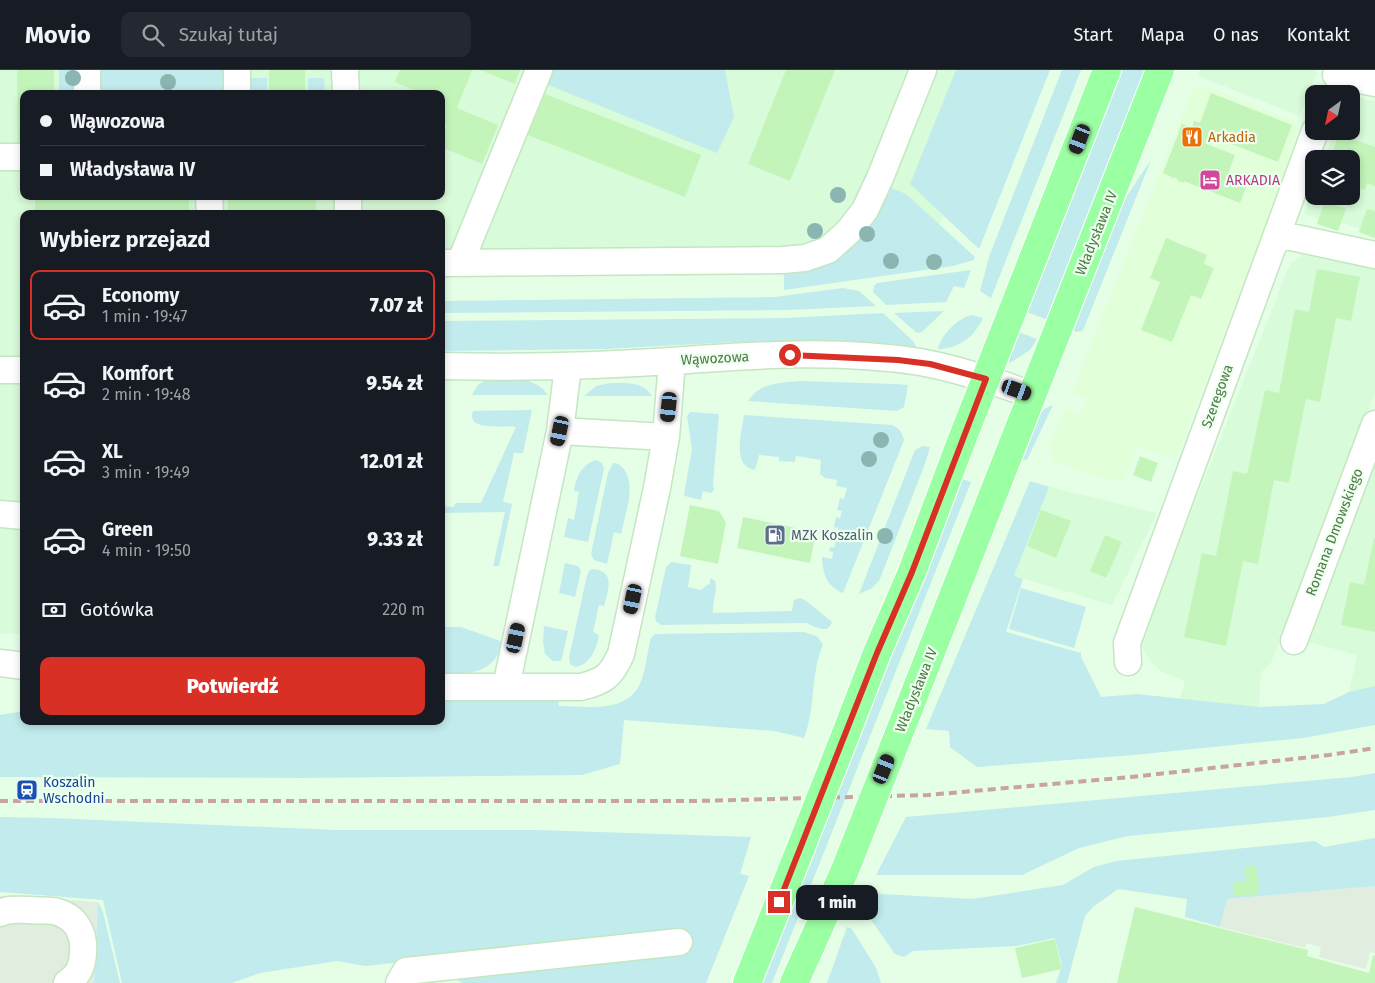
<!DOCTYPE html>
<html lang="pl">
<head>
<meta charset="utf-8">
<style>
  body { margin:0; font-family:"Fira Sans",sans-serif; background:#242831; color:#f1f3f6; height:100vh; display:flex; flex-direction:column; font-size:19px; white-space:nowrap }
  * { box-sizing:border-box; margin:0 }
  p { font-size:16px; color:#9ea1a6 }
  .icon { flex:none; width:28px; height:28px; fill:none; stroke:currentColor; stroke-width:2; stroke-linecap:round; stroke-linejoin:round }
  .map { position:relative; flex:1; overflow:hidden }
  .drawer { position:absolute; left:20px; top:140px; width:425px; height:515px; display:flex; flex-direction:column; background:#171b24; border-radius:10px; box-shadow:0 2px 8px #0003 }
  .drawer>* { flex:none }
  .hud { position:absolute; left:20px; top:20px; width:425px; height:110px; border-radius:10px; box-shadow:0 2px 8px #0003; display:grid; align-content:center; height:110px; padding:0 20px; background:#171b24 }
  .needle { width:32px; rotate:213deg }
  .buttons { position:absolute; left:1305px; top:15px; display:grid; gap:10px }
  .buttons a { display:grid; place-items:center; width:55px; height:55px; border-radius:10px; background:#171b24; box-shadow:0 2px 8px #0003; font-size:25px }
  .end { position:absolute; width:22px; height:22px; margin:-11px; border:6px solid #d93025; background:#fff; box-shadow:0 0 0 2px #fff }
  .from { border-radius:50% }
  .bubble { position:absolute; height:35px; border-radius:10px; background:#171b24; box-shadow:0 2px 8px #0003; font-size:16px; font-weight:800; line-height:35px; text-align:center }
  .car { position:absolute; width:15px; height:30px; margin:-15px -8px; border-radius:6px; box-shadow:0 0 4px 1px #0007; background:linear-gradient(#222 24%,#8ab4d8 0 40%,#222 0 76%,#8ab4d8 0 86%,#222 0) }
  .hud b { display:flex; align-items:center; gap:18px; height:48px; font-size:19px }
  .hud b+b { border-top:1px solid #363941 }
  .hud i { width:12px; height:12px; background:#f1f3f6 }
  ul { padding:0; list-style:none }
  li { display:flex; align-items:center; gap:15px; height:70px; margin:0 10px 8px; padding:0 10px; border:2px solid transparent; border-radius:10px }
  li div { flex:1 }
  li b { display:block; font-size:19px }
  li em { font-style:normal; font-weight:800 }
  li.on { border-color:#d93025 }
  li>.icon { width:45px; height:45px; stroke-width:1.5 }
  h2 { padding:0 20px; font-size:22px; line-height:60px }
  .pay { display:flex; align-items:center; gap:12px; height:55px; padding:0 20px; font-size:19px }
  .pay p { margin-inline-start:auto }
  .primary-button { display:flex; gap:10px; margin-top:auto; padding:10px 20px }
  .primary-button a { flex:1; height:58px; border-radius:10px; background:#d93025; color:#fff; font-size:20px; font-weight:800; line-height:58px; text-align:center }
  header { display:flex; align-items:center; gap:30px; box-sizing:border-box; height:70px; padding:0 25px; background:#171b24; border-bottom:1px solid #363941 }
  header strong { font-size:24px }
  nav { display:flex; gap:28px; margin-inline-start:auto; font-size:18px }
  .search { width:350px; height:45px; background:#242831; display:flex; align-items:center; gap:12px; box-sizing:border-box; padding:0 18px; border-radius:10px; color:#9ea1a6; font-size:19px }
  .map>svg:first-child { display:block }
  .residential { fill:#d8fbd9; fill-rule:evenodd }
  .commercial { fill:#e1ffd8 }
  .industrial { fill:#e0eddf }
  .green { fill:#c2ebed }
  .building { fill:#c3f5ba }
  .lines { fill:none; stroke-linecap:round; stroke-linejoin:round }
  .minor-casing { stroke:#c4e6c1; stroke-width:29 }
  .major-casing { stroke:#fff; stroke-width:30 }
  .minor { stroke:#fff; stroke-width:26 }
  .major { stroke:#9bffa3; stroke-width:28 }
  .rail { stroke:#c9a2a2; stroke-width:4; stroke-dasharray:8 5; stroke-linecap:butt }
  .major-bridge-casing { stroke:#fff; stroke-width:30; stroke-linecap:butt }
  .major-bridge { stroke:#9bffa3; stroke-width:28 }
  .tree { fill:#8ab5b1 }
  .route { stroke:#d93025; stroke-width:6 }
  .labels { text-anchor:middle; stroke-width:4.5; stroke-linejoin:round; paint-order:stroke }
  .food-label { font-size:14px; fill:#c56008; stroke:#edffee; text-anchor:start }
  .hotel-label { font-size:14px; fill:#b23c85; stroke:#edffee; text-anchor:start }
  .street-label { font-size:14px; fill:#517948; stroke:#edffee }
  .service-label { font-size:14px; fill:#4e5e75; stroke:#edffee; text-anchor:start }
  .transit-label { font-size:14px; fill:#164399; stroke:#edffee; text-anchor:start }
</style>
</head>
<body>
<header>
<strong>Movio</strong>
<div class="search"><svg class="icon" aria-label="search" viewBox="0 0 24 24"><circle cx="10" cy="10" r="6"/><path d="M15 15l6 6"/></svg>Szukaj tutaj</div>
<nav><a>Start</a><a>Mapa</a><a>O nas</a><a>Kontakt</a></nav>
</header>
<div class="map">
<svg width="1375" height="913" viewBox="0 0 1375 913">
  <rect width="100%" height="100%" fill="#e5fee6"/>
  <path class="residential" d="M0 0H1001L932 173 441 191V144H24V564H0ZM24 24H441V126H24Z
    M1200 0H1318L1300 46 1198 6Z
    M1361 28 1375 31V168L1359 162 1360 159 1341 152 1338 161 1317 154 1318 149 1304 144 1314 117V126H1351V89H1324L1335 61H1351V31Z
    M1303 185 1375 199V323L1270 595 1261 602 1259 637 1180 629 1185 611 1162 602 1150 591 1142 577 1143 563 1290 194Z
    M1375 387V616L1349 622 1357 585 1308 572 1305 566Z
    M1049 417 1157 443 1112 535 1014 506Z"/>
  <path class="commercial" d="M1195 15 1205 19 1210 18 1295 51 1299 60 1256 180 1175 390 1137 376 1126 407 1116 412 1053 391 1049 378 1065 339 1080 345 1086 328 1072 323Z"/>
  <path class="industrial" d="M1375 816V883L1370 882 1366 899 1319 887 1321 877 1306 873 1305 878 1220 857 1227 829Z
    M0 826 98 832 94 913H0Z"/>
  <path class="green" d="M59 0H80L83 24H59Z
    M94 0H229V24H94Z
    M551 0H725L734 47 717 83 546 14Z
    M956 0H1050L979 179 910 114Z
    M1062 0H1081L991 228 980 221 990 184Z
    M1122 0H1146L1048 250 1027 242Z
    M247 8H267V24H245Z
    M308 8H321L324 9 325 24H308Z
    M1151 90 1084 258 1082 261 1076 262 1071 259 1118 139Z
    M889 117 906 124 975 187 974 190 953 196 784 220V200L847 179 861 167 871 155 883 134Z
    M971 200 964 218 954 216 946 232 886 235 873 222 874 216 877 213Z
    M843 218 859 221 876 236 787 240 441 243V231L775 227Z
    M944 241 922 262 917 263 894 243Z
    M883 243 914 272 917 279 833 272H734L606 279 441 281V251L786 248Z
    M971 245 983 248C974 267 960 278 938 279 941 265 957 249 971 245Z
    M1019 262 1037 269 1030 280 1010 293 1007 290Z
    M486 309C508 310 534 304 548 325H472L477 316Z
    M800 311 895 314 908 315 904 337 897 341 748 331C760 312 781 313 800 311Z
    M610 313C626 313 643 311 652 326H584L596 316Z
    M1053 335 1027 390H1020C1027 371 1032 341 1053 335Z
    M532 340 523 383H514L503 432 512 434 499 496H493L505 442 441 443V436L453 437 456 433H481L516 357C505 355 465 362 473 341Z
    M690 342 719 344 713 414 714 420 711 423 703 421 701 430 685 426 684 424 692 379 687 346Z
    M744 345 892 355C899 358 902 362 904 370L843 523C826 516 823 504 822 487L832 489 833 482 829 481 830 477 834 478 836 471 831 470 833 464 837 465 838 458 834 457 836 447 840 448 842 441 837 440 840 428 844 429 847 418 836 416 837 410 825 408 820 404 821 390 796 386 795 392 779 391V387L759 385 755 400C731 396 742 362 744 345Z
    M923 376 930 377 925 394 879 511 872 518 859 524 915 380Z
    M596 390 602 393 604 399 588 472 564 467 568 448 574 450 579 422 574 421C576 407 582 394 596 390Z
    M613 393C618 393 620 395 623 398 637 415 625 444 621 464L614 462 607 494 594 490 591 484 608 403Z
    M960 408 971 412 772 913H761Z
    M1030 411 1049 417 1014 506 1023 509 1006 562 1081 583V587L1101 627 1137 624 1259 637 1324 634 1349 622 1375 616V655L1303 668 1134 685 977 697 950 677 949 661 926 659Z
    M671 492 691 495 688 517 701 520 710 513V508L715 511C718 520 712 532 713 543L792 541 794 530 800 528 805 530 832 552C828 565 816 557 806 553L661 555 656 551 655 547 666 497Z
    M565 493 578 496 581 501 575 527 559 523Z
    M593 499C616 501 608 521 604 536L599 535 593 562 599 565C597 577 590 596 575 597L570 594 569 588 587 505 590 500Z
    M1021 518 1086 537 1074 578 1009 559Z
    M544 556 568 561 562 588 560 591H553L545 584 543 572Z
    M441 557H461L503 572C495 604 468 604 441 605Z
    M804 562 818 567 823 575C810 604 816 638 804 668L774 661 624 650 620 694 582 705 305 708 0 707V645L24 641V651H441V629H558L559 636C586 636 626 644 640 614 646 600 647 582 651 568L655 564Z
    M1375 703V740L1328 747 1128 766 1079 778 1022 805H876L906 747 1352 707Z
    M0 747 49 748 336 760H537L751 767 740 804 749 806 706 913H463L454 909 683 862 365 896 337 891 260 903 232 913H122L103 830 0 822Z
    M1375 768V816L1227 829 1220 857 1185 847 1187 829 1118 819 1093 837 1085 846 1067 913H1056L1062 895 1055 868 1017 876 913 881 904 887 895 884 857 830 861 819 881 824 972 829 1063 815 1094 797 1116 791 1315 771 1324 777Z
    M98 832 103 842 120 913H94Z
    M847 857 852 859 876 898 881 913H827Z"/>
  <path class="building" d="M17 0H54V24H24V76H18Z
    M269 0H305V24H269Z
    M400 0H472L457 38 498 55 482 94 441 77V70L447 56 441 53V24H423L395 12Z
    M480 0H520L515 14Z
    M786 0H835L790 111 748 94Z
    M1211 23 1292 55 1278 92 1216 68 1218 64 1214 62 1209 75 1235 85 1228 104 1248 112 1240 133 1184 111V113L1177 111 1178 109 1173 107V109L1171 108 1172 107 1163 103 1182 54 1192 58 1194 51 1200 53Z
    M545 24 701 85 685 127 528 65Z
    M1340 61H1350L1352 65 1350 68 1375 77V116L1367 113 1365 120 1351 115V89H1330Z
    M35 126H189V144H35Z
    M228 126H316V144H228Z
    M1325 131 1346 139 1338 161 1317 154Z
    M1367 139 1375 141V168L1359 162Z
    M1166 168 1207 185 1204 194 1214 198 1201 229 1191 225 1172 272 1141 260 1160 212 1150 208Z
    M1317 199 1360 207 1351 251 1336 248 1320 332 1306 329 1289 413 1274 410 1258 494 1243 491 1226 576 1184 567 1202 483 1216 486 1233 401 1247 404 1265 320 1279 323 1295 239 1309 242Z
    M1140 386 1158 393 1151 412 1133 405Z
    M690 435 719 441 725 451 726 452 718 494 680 486Z
    M1041 440 1071 451 1056 488 1027 476Z
    M743 447 816 462 810 493 737 478Z
    M1105 465 1122 472 1106 508 1090 501Z
    M1374 468H1375V562L1341 555 1350 512 1364 515Z
    M1256 795 1260 824 1234 826 1233 812 1246 811 1244 797Z
    M1135 837 1308 880 1307 886 1369 903 1373 885 1375 886V913H1117Z
    M1055 869 1062 899 1022 908 1015 878Z"/>
  <g class="lines">
    <g class="minor-casing">
      <path id="minor" d="M87 0V24
        M237 0V24
        M345 0 346 24
        M1336 5 1375 13
        M0 87H24
        M209 126 210 144
        M348 126V144
        M1277 164 1375 185
        M441 193 783 190 805 188 828 180 848 162 865 140 880 108 923 0
        M460 193 539 0
        M441 296C518 298 595 296 671 291 754 285 838 279 920 292 959 299 996 312 1032 325
        M0 300H24
        M560 361 666 367
        M0 444 24 446
        M1294 571 1375 354
        M1128 592 1127 573 1315 61
        M0 593 24 596
        M441 617H581C605 611 611 606 621 584L657 418 666 367 672 291
        M506 617 560 361 568 296
        M0 843C10 838 20 840 30 840 38 841 47 840 54 841 76 846 85 863 83 884 82 898 78 905 67 913
        M399 913 406 901 679 872"/>
    </g>
    <g class="major-casing">
      <path id="major" d="M845 666 877 583 912 502 961 372 1107 0
        M898 666 1160 0
        M747 913 792 800
        M794 913 845 800"/>
    </g>
    <use href="#minor" class="minor"/>
    <use href="#major" class="major"/>
    <path class="rail" d="M0 731H696L928 725 1131 707 1329 685 1375 678"/>
    <g class="major-bridge-casing">
      <path id="major-bridge" d="M792 800 845 666
        M845 800 898 666"/>
    </g>
    <use href="#major-bridge" class="major-bridge"/>
  </g>
  <g class="tree">
    <circle cx="73" cy="8" r="8"/>
    <circle cx="168" cy="12" r="8"/>
    <circle cx="838" cy="125" r="8"/>
    <circle cx="815" cy="161" r="8"/>
    <circle cx="867" cy="164" r="8"/>
    <circle cx="891" cy="191" r="8"/>
    <circle cx="934" cy="192" r="8"/>
    <circle cx="881" cy="370" r="8"/>
    <circle cx="869" cy="389" r="8"/>
    <circle cx="885" cy="466" r="8"/>
  </g>
  <g class="lines">
    <path class="route" d="M779 832 877 583 912 502 986 309 930 294 898 290 790 285"/>
  </g>
  <defs>
    <g id="restaurant-square" transform="scale(1.125)"><rect x="-9" y="-9" width="18" height="18" rx="4" fill="#e8710a" stroke="#edffee"/><path d="M-5-6h1v4h1v-4h1v4h1v-4h1v5L-1.5 .5V6h-2V.5L-5-1ZM5-6V6H3V1.5H1.5Q1.5-4 5-6Z" fill="#fff"/></g>
    <g id="hotel-square" transform="scale(1.125)"><rect x="-9" y="-9" width="18" height="18" rx="4" fill="#d1479c" stroke="#edffee"/><path d="M-6-4.5h1.5V1H6V5H4.5V3h-9V5H-6ZM-4 0a1.8 1.8 0 1 1 3.6 0ZM.5 0V-2.5h3Q6-2.5 6 0Z" fill="#fff"/></g>
    <g id="fuel-square" transform="scale(1.125)"><rect x="-9" y="-9" width="18" height="18" rx="4" fill="#5c6f8a" stroke="#edffee"/><path d="M-5.5-6h7V0h2V4h1.3V-2.5L3-4.5l.8-.8L6-3V5H2.5V1h-1V6h-7ZM-4.2-4.7v3.2H.2V-4.7Z" fill="#fff"/></g>
    <g id="station-square" transform="scale(1.125)"><rect x="-9" y="-9" width="18" height="18" rx="4" fill="#1a4fb4" stroke="#edffee"/><path d="M-3-6H3Q5-6 5-4V2Q5 4 3 4L4.5 6H3L1.5 4h-3L-3 6H-4.5L-3 4Q-5 4-5 2V-4Q-5-6-3-6ZM-3.5-4v3h7v-3ZM-3.5 1v1.5H-2V1ZM2 1v1.5H3.5V1Z" fill="#fff"/></g>
  </defs>
  <g fill-rule="evenodd">
    <use href="#restaurant-square" x="1192" y="67"/>
    <use href="#hotel-square" x="1210" y="110"/>
    <use href="#fuel-square" x="775" y="465"/>
    <use href="#station-square" x="27" y="720"/>
  </g>
  <g class="labels">
    <g class="food-label">
      <text x="1208" y="72">Arkadia</text>
    </g>
    <g class="hotel-label">
      <text x="1226" y="115">ARKADIA</text>
    </g>
    <g class="street-label">
      <text transform="translate(1096 163) rotate(-68)" y="5">Władysława IV</text>
      <text transform="translate(715 288) rotate(-3)" y="5">Wąwozowa</text>
      <text transform="translate(1217 326) rotate(-70)" y="5">Szeregowa</text>
      <text transform="translate(1334 462) rotate(-69)" y="5">Romana Dmowskiego</text>
      <text transform="translate(916 620) rotate(-68)" y="5">Władysława IV</text>
    </g>
    <g class="service-label">
      <text x="791" y="470">MZK Koszalin</text>
    </g>
    <g class="transit-label">
      <text x="43" y="717">Koszalin<tspan x="43" dy="16">Wschodni</tspan></text>
    </g>
  </g>
</svg>
<div class="buttons">
<a><svg class="needle" viewBox="-14 -14 28 28"><path d="M0-13l5 13h-10z" fill="#e53935"/><path d="M0 13l5-13h-10z" fill="#9ea1a6"/></svg></a>
<a><svg class="icon" aria-label="layers" viewBox="0 0 24 24"><path d="M12 4l9 5-9 5-9-5zM3 14l9 5 9-5"/></svg></a>
</div>
<i class="end from" style="left:790px;top:285px"></i>
<i class="end" style="left:779px;top:832px"></i>
<div class="bubble" style="left:796px;top:815px;width:82px">1 min</div>
<i class="car" style="left:1080px;top:69px;rotate:201deg"></i>
<i class="car" style="left:1017px;top:320px;rotate:110deg"></i>
<i class="car" style="left:669px;top:337px;rotate:186deg"></i>
<i class="car" style="left:560px;top:361px;rotate:192deg"></i>
<i class="car" style="left:633px;top:529px;rotate:192deg"></i>
<i class="car" style="left:516px;top:568px;rotate:12deg"></i>
<i class="car" style="left:884px;top:699px;rotate:22deg"></i>
<div class="hud">
<b><i class="from"></i>Wąwozowa</b>
<b><i></i>Władysława IV</b>
</div>
<section class="drawer">
<h2>Wybierz przejazd</h2>
<ul>
<li class="on"><svg class="icon" aria-label="car" viewBox="0 0 24 24"><path d="M5 17H2v-5l4-1 3-4h7l3 4 3 1v5h-3M9 17h6M6 11h13"/><circle cx="7" cy="17" r="2"/><circle cx="17" cy="17" r="2"/></svg><div><b>Economy</b><p>1 min · 19:47</p></div><em>7.07 zł</em></li>
<li><svg class="icon" aria-label="car" viewBox="0 0 24 24"><path d="M5 17H2v-5l4-1 3-4h7l3 4 3 1v5h-3M9 17h6M6 11h13"/><circle cx="7" cy="17" r="2"/><circle cx="17" cy="17" r="2"/></svg><div><b>Komfort</b><p>2 min · 19:48</p></div><em>9.54 zł</em></li>
<li><svg class="icon" aria-label="car" viewBox="0 0 24 24"><path d="M5 17H2v-5l4-1 3-4h7l3 4 3 1v5h-3M9 17h6M6 11h13"/><circle cx="7" cy="17" r="2"/><circle cx="17" cy="17" r="2"/></svg><div><b>XL</b><p>3 min · 19:49</p></div><em>12.01 zł</em></li>
<li><svg class="icon" aria-label="car" viewBox="0 0 24 24"><path d="M5 17H2v-5l4-1 3-4h7l3 4 3 1v5h-3M9 17h6M6 11h13"/><circle cx="7" cy="17" r="2"/><circle cx="17" cy="17" r="2"/></svg><div><b>Green</b><p>4 min · 19:50</p></div><em>9.33 zł</em></li>
</ul>
<div class="pay"><svg class="icon" aria-label="cash" viewBox="0 0 24 24"><path d="M3 7h18v10H3z"/><circle cx="12" cy="12" r="2"/></svg>Gotówka<p>220 m</p></div>
<div class="primary-button"><a>Potwierdź</a></div>
</section>
</div>
</body>
</html>
